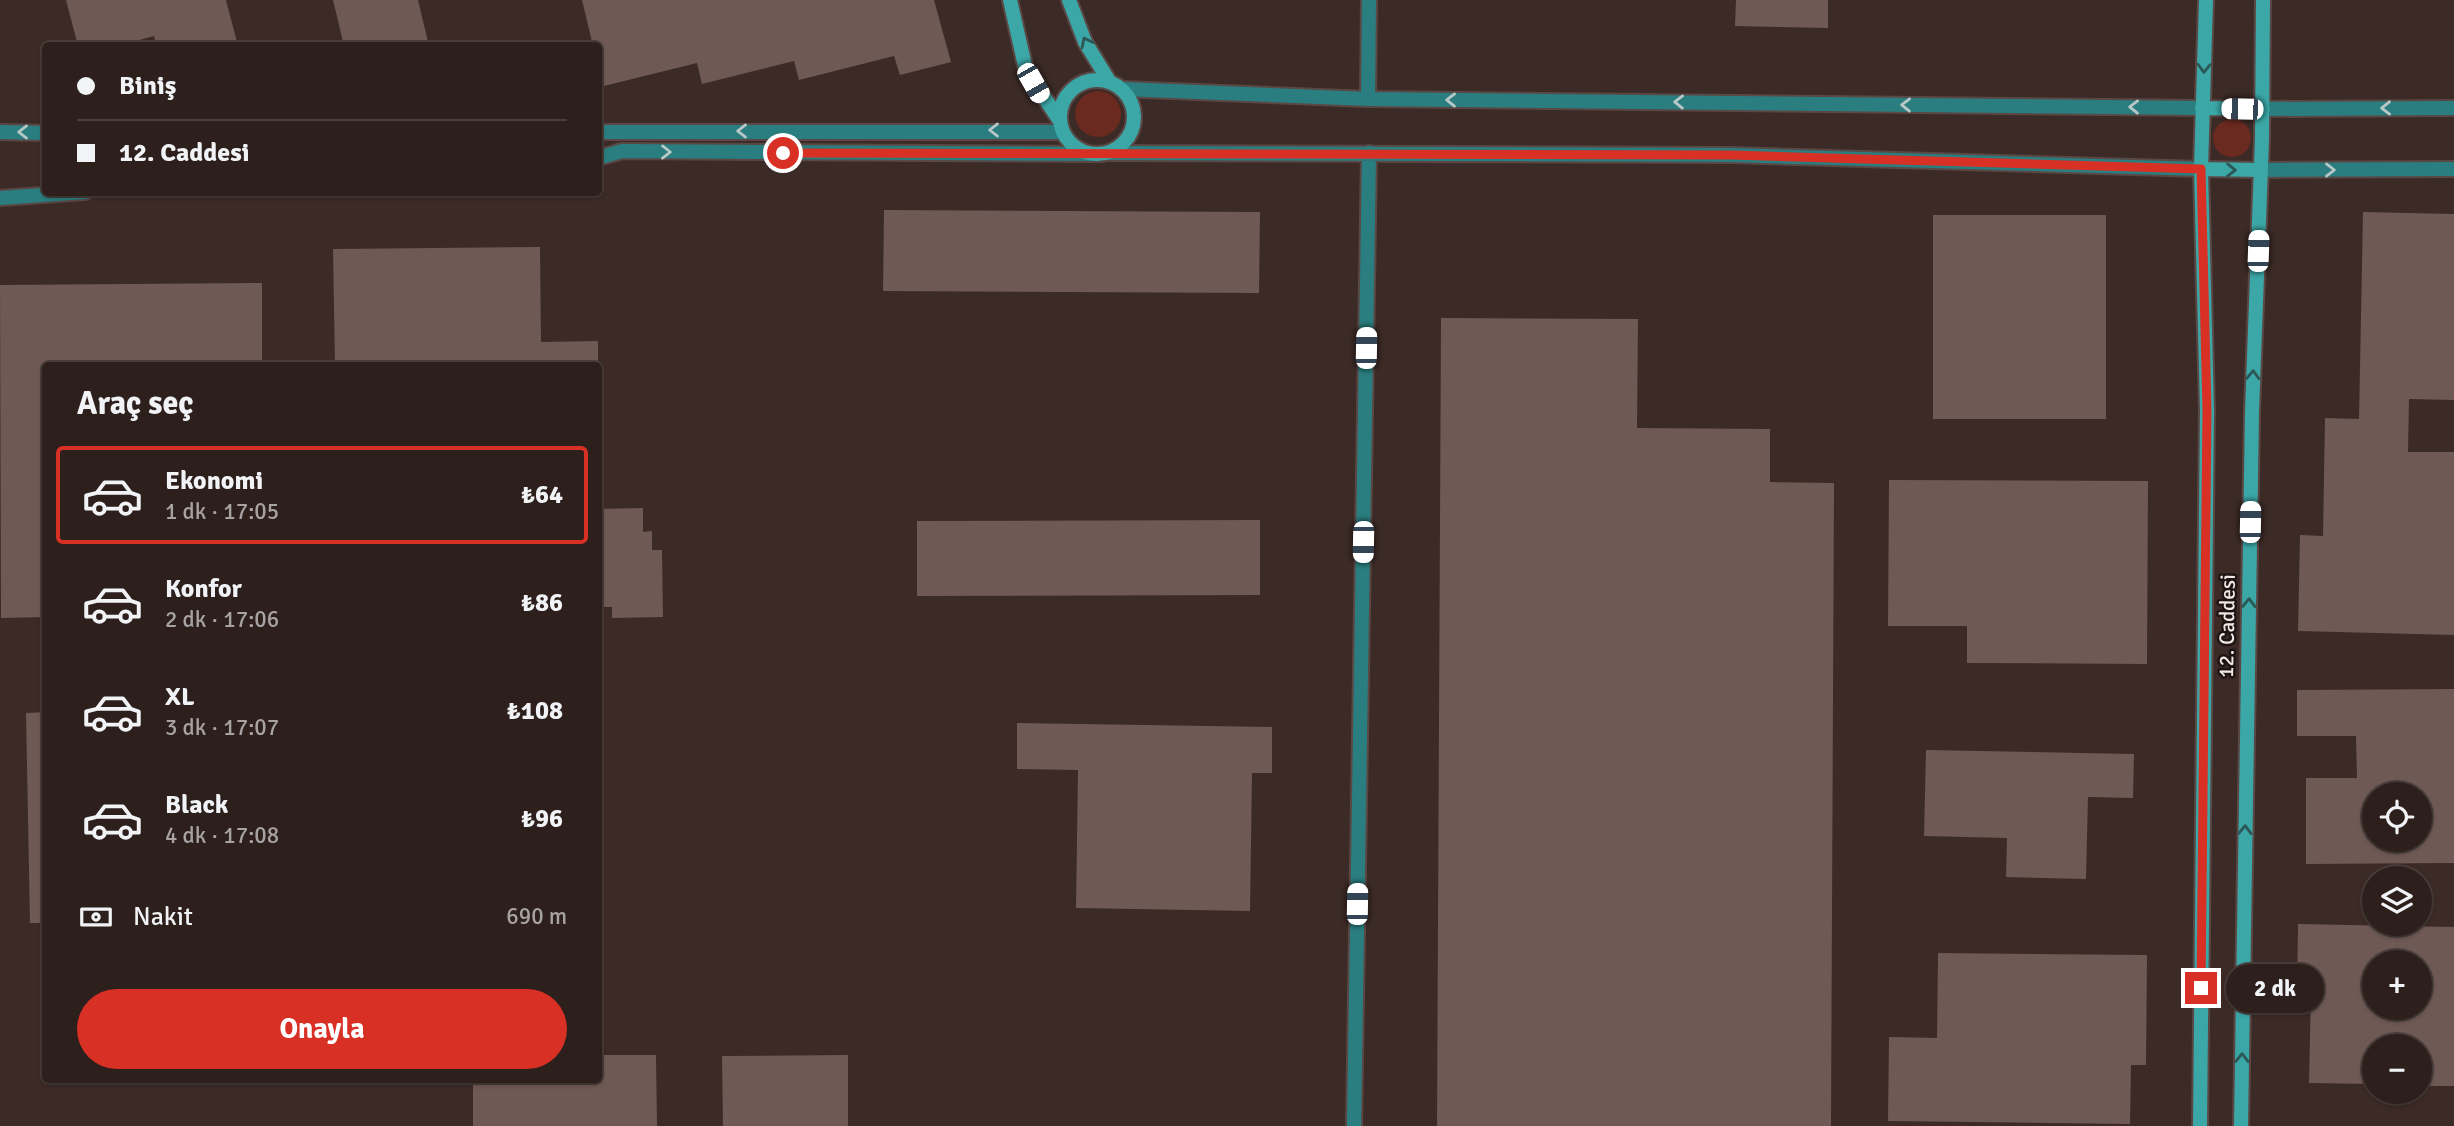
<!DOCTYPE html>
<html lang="tr">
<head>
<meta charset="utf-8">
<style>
  body { margin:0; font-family:Signika,sans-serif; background:#352825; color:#f1f3f6; height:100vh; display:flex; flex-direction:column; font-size:26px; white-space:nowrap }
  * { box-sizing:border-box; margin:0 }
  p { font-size:23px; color:#a7a3a3 }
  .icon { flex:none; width:38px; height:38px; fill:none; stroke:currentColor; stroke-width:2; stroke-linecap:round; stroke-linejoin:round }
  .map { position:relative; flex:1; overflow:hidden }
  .drawer { position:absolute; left:42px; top:362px; width:560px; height:721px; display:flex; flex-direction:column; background:#2d201c; border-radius:7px; box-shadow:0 2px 5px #0004,0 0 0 2px #483e3b }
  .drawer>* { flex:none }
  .top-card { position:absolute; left:42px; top:42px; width:560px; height:154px; border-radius:7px; box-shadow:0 2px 5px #0004,0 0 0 2px #483e3b; display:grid; align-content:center; height:154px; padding:0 35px; background:#2d201c }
  .buttons { position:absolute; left:2362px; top:782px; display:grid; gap:14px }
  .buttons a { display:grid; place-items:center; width:70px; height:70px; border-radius:50%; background:#2d201c; box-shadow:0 2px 5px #0004,0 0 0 2px #483e3b; font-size:35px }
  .end { position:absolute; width:32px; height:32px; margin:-16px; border:9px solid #d93025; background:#fff; box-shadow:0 0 0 4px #fff }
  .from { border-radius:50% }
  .bubble { position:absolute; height:49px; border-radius:24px; background:#2d201c; box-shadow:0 2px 5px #0004,0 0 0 2px #483e3b; font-size:23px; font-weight:800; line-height:49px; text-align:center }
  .car { position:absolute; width:21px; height:42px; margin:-21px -10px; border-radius:9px; box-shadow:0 0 5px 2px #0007; background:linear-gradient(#fff 24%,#345 0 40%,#fff 0 76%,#345 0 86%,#fff 0) }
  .top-card b { display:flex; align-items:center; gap:24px; height:66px; font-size:26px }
  .top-card b+b { border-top:2px solid #483e3b }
  .top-card i { width:18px; height:18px; background:#f1f3f6 }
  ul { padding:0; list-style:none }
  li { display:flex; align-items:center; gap:21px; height:98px; margin:0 14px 10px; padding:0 21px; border:4px solid transparent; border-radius:7px }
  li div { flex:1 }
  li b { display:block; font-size:26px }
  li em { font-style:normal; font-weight:800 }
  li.active { border-color:#d93025 }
  li>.icon { width:63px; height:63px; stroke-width:1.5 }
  h2 { padding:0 35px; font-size:32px; line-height:84px }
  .pay { display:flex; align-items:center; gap:18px; height:77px; padding:0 35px; font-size:26px }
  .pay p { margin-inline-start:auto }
  .button { display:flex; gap:14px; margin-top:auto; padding:14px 35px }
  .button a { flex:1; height:80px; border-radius:42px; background:#d93025; color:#fff; font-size:28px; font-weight:800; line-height:80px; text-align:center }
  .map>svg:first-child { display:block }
  .green { fill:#6b2a1f }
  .building { fill:#6e5954; fill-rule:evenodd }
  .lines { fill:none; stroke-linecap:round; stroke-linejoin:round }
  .street-casing { stroke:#594845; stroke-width:18 }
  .secondary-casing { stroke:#594845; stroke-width:18 }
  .street { stroke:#2a7e7f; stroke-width:14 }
  .secondary { stroke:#3ca7a7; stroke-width:14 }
  .oneway { stroke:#2b5756 }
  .oneway2 { stroke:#b7c8c6 }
  .route { stroke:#d93025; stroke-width:9 }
  .labels { text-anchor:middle; stroke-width:5; stroke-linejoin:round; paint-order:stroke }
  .street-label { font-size:21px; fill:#f4e8e5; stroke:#1d1513 }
</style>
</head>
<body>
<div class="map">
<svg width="2454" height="1126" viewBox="0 0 2454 1126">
  <rect width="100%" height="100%" fill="#3c2a26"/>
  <path class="green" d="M1075 114a23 23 0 1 1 46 0a23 23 0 1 1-46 0Z
    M2213 138a19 19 0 1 1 38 0a19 19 0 1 1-38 0Z"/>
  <path class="building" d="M66 0H226L238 46H156L154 36 118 46H78Z
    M333 0H418L429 46H344Z
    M582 0H934L951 62 900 75 894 56 799 80 794 61 702 84 697 63 604 86 598 65V46H593Z
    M1736 0H1828V28L1735 26Z
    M884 210 1260 212 1259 293 883 291Z
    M2363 212 2454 214V400L2409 399 2408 452H2454V635L2298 631 2300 535 2323 536 2325 418 2359 419Z
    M1933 215H2106V419H1933Z
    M540 247 541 342 598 341V366H335L333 249Z
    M262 283V366H46V617L1 618 0 285Z
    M1441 318 1638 319 1637 428 1770 429V482L1834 483 1831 1126H1437Z
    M1889 480 2148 481 2147 664 1967 663V626H1888Z
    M643 508V532L652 531V550H662L663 617 612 618V607H598V509Z
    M1260 520V595L917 596V521Z
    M2454 689V863L2306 864V778H2357L2356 736H2297V690ZM2375 794H2420V840H2375Z
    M46 712V923H30L26 713Z
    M1017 723 1272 727V773H1252L1250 911 1076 908 1078 770 1017 769Z
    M1926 750 2134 754 2133 798 2088 797 2086 879 2006 877 2007 838 1924 836Z
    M2298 924 2454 927V1086H2420V1046H2375V1084L2309 1083 2311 990 2297 989ZM2375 962H2420V1008H2375Z
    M1938 953 2147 955 2146 1065H2131L2130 1124 1888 1121 1889 1037 1937 1038Z
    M598 1055H656L657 1126H473V1080H598Z
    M848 1055V1126H723L722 1056Z"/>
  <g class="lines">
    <g class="street-casing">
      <path id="street" d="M1122 89 1368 99 2202 108
        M1368 99 1369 0
        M2263 109 2454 108
        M0 132 46 133
        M598 132H1063
        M1107 153 1731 155 2201 169
        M598 158 622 151 1096 154
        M2261 170 2454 169
        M0 198 85 192
        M1354 1126 1369 153"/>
    </g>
    <g class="secondary-casing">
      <path id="secondary" d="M1010 0 1026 70 1060 121
        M1069 0 1085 42 1109 81
        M1060 117a37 37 0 1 1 74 0a37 37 0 1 1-74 0Z
        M2202 108 2263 109
        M2201 169 2261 170
        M2200 1126 2207 410 2201 169 2206 0
        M2241 1126 2252 412 2262 139 2263 0"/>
    </g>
    <use href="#street" class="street"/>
    <use href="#secondary" class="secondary"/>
  </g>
  <defs><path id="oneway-chevron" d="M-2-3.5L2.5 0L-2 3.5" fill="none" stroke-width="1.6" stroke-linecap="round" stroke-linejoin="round" transform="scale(1.75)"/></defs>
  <g class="oneway">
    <use href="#oneway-chevron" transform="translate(1086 42) rotate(-116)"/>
    <use href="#oneway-chevron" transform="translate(2204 68) rotate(92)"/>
    <use href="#oneway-chevron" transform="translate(2231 170) rotate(1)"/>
    <use href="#oneway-chevron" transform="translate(2253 375) rotate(-88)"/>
    <use href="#oneway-chevron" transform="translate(2249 603) rotate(-89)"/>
    <use href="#oneway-chevron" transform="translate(2245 830) rotate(-89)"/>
    <use href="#oneway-chevron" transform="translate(2242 1058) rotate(-89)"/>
  </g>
  <g class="oneway2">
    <use href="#oneway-chevron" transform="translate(1451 100) rotate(-179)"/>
    <use href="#oneway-chevron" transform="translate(1679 102) rotate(-179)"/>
    <use href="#oneway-chevron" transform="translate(1906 105) rotate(-179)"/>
    <use href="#oneway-chevron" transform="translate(2134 107) rotate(-179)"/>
    <use href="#oneway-chevron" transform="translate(2386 108) rotate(179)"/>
    <use href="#oneway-chevron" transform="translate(994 130) rotate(180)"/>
    <use href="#oneway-chevron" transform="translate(742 131) rotate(180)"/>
    <use href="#oneway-chevron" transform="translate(23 132) rotate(-180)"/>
    <use href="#oneway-chevron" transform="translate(666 152)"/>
    <use href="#oneway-chevron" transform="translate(2330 170)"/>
  </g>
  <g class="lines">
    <path class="route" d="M783 153 1731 155 2201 169 2207 410 2201 988"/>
  </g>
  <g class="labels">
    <g class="street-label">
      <text transform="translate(2227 626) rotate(-89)" y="7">12. Caddesi</text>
    </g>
  </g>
</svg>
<div class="buttons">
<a><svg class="icon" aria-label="locate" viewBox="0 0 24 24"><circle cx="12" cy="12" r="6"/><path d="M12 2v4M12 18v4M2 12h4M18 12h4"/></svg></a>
<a><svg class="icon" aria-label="layers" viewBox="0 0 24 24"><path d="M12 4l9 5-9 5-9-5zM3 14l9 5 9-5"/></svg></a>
<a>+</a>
<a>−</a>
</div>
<i class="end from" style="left:783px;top:153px"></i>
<i class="end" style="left:2201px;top:988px"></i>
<div class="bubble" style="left:2226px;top:964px;width:98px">2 dk</div>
<i class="car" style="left:1033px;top:83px;rotate:150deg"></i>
<i class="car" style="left:2242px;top:109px;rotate:271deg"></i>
<i class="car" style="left:2258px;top:251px;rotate:2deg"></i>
<i class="car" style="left:1366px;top:348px;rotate:1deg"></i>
<i class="car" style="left:2250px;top:522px;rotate:1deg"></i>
<i class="car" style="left:1363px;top:542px;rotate:181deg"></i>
<i class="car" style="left:1357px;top:904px;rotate:1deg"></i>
<div class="top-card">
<b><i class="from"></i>Biniş</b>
<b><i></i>12. Caddesi</b>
</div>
<section class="drawer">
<h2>Araç seç</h2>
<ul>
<li class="active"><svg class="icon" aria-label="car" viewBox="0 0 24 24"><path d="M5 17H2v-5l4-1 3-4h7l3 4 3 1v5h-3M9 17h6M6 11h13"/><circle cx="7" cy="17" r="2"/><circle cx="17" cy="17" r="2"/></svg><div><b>Ekonomi</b><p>1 dk · 17:05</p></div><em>₺64</em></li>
<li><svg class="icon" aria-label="car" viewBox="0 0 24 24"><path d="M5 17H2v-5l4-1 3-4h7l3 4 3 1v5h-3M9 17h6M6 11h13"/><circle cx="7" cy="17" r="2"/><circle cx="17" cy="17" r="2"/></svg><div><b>Konfor</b><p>2 dk · 17:06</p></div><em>₺86</em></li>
<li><svg class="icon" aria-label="car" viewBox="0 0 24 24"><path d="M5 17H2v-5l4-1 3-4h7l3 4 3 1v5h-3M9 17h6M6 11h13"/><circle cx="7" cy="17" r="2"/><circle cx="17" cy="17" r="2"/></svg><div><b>XL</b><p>3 dk · 17:07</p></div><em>₺108</em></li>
<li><svg class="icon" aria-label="car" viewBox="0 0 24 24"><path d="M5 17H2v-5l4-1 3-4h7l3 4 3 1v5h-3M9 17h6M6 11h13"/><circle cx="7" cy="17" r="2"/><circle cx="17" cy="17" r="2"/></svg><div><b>Black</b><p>4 dk · 17:08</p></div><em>₺96</em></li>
</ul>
<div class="pay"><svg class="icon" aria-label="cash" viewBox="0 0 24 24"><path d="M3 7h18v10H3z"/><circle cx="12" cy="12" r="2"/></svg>Nakit<p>690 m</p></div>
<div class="button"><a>Onayla</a></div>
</section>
</div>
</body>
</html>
